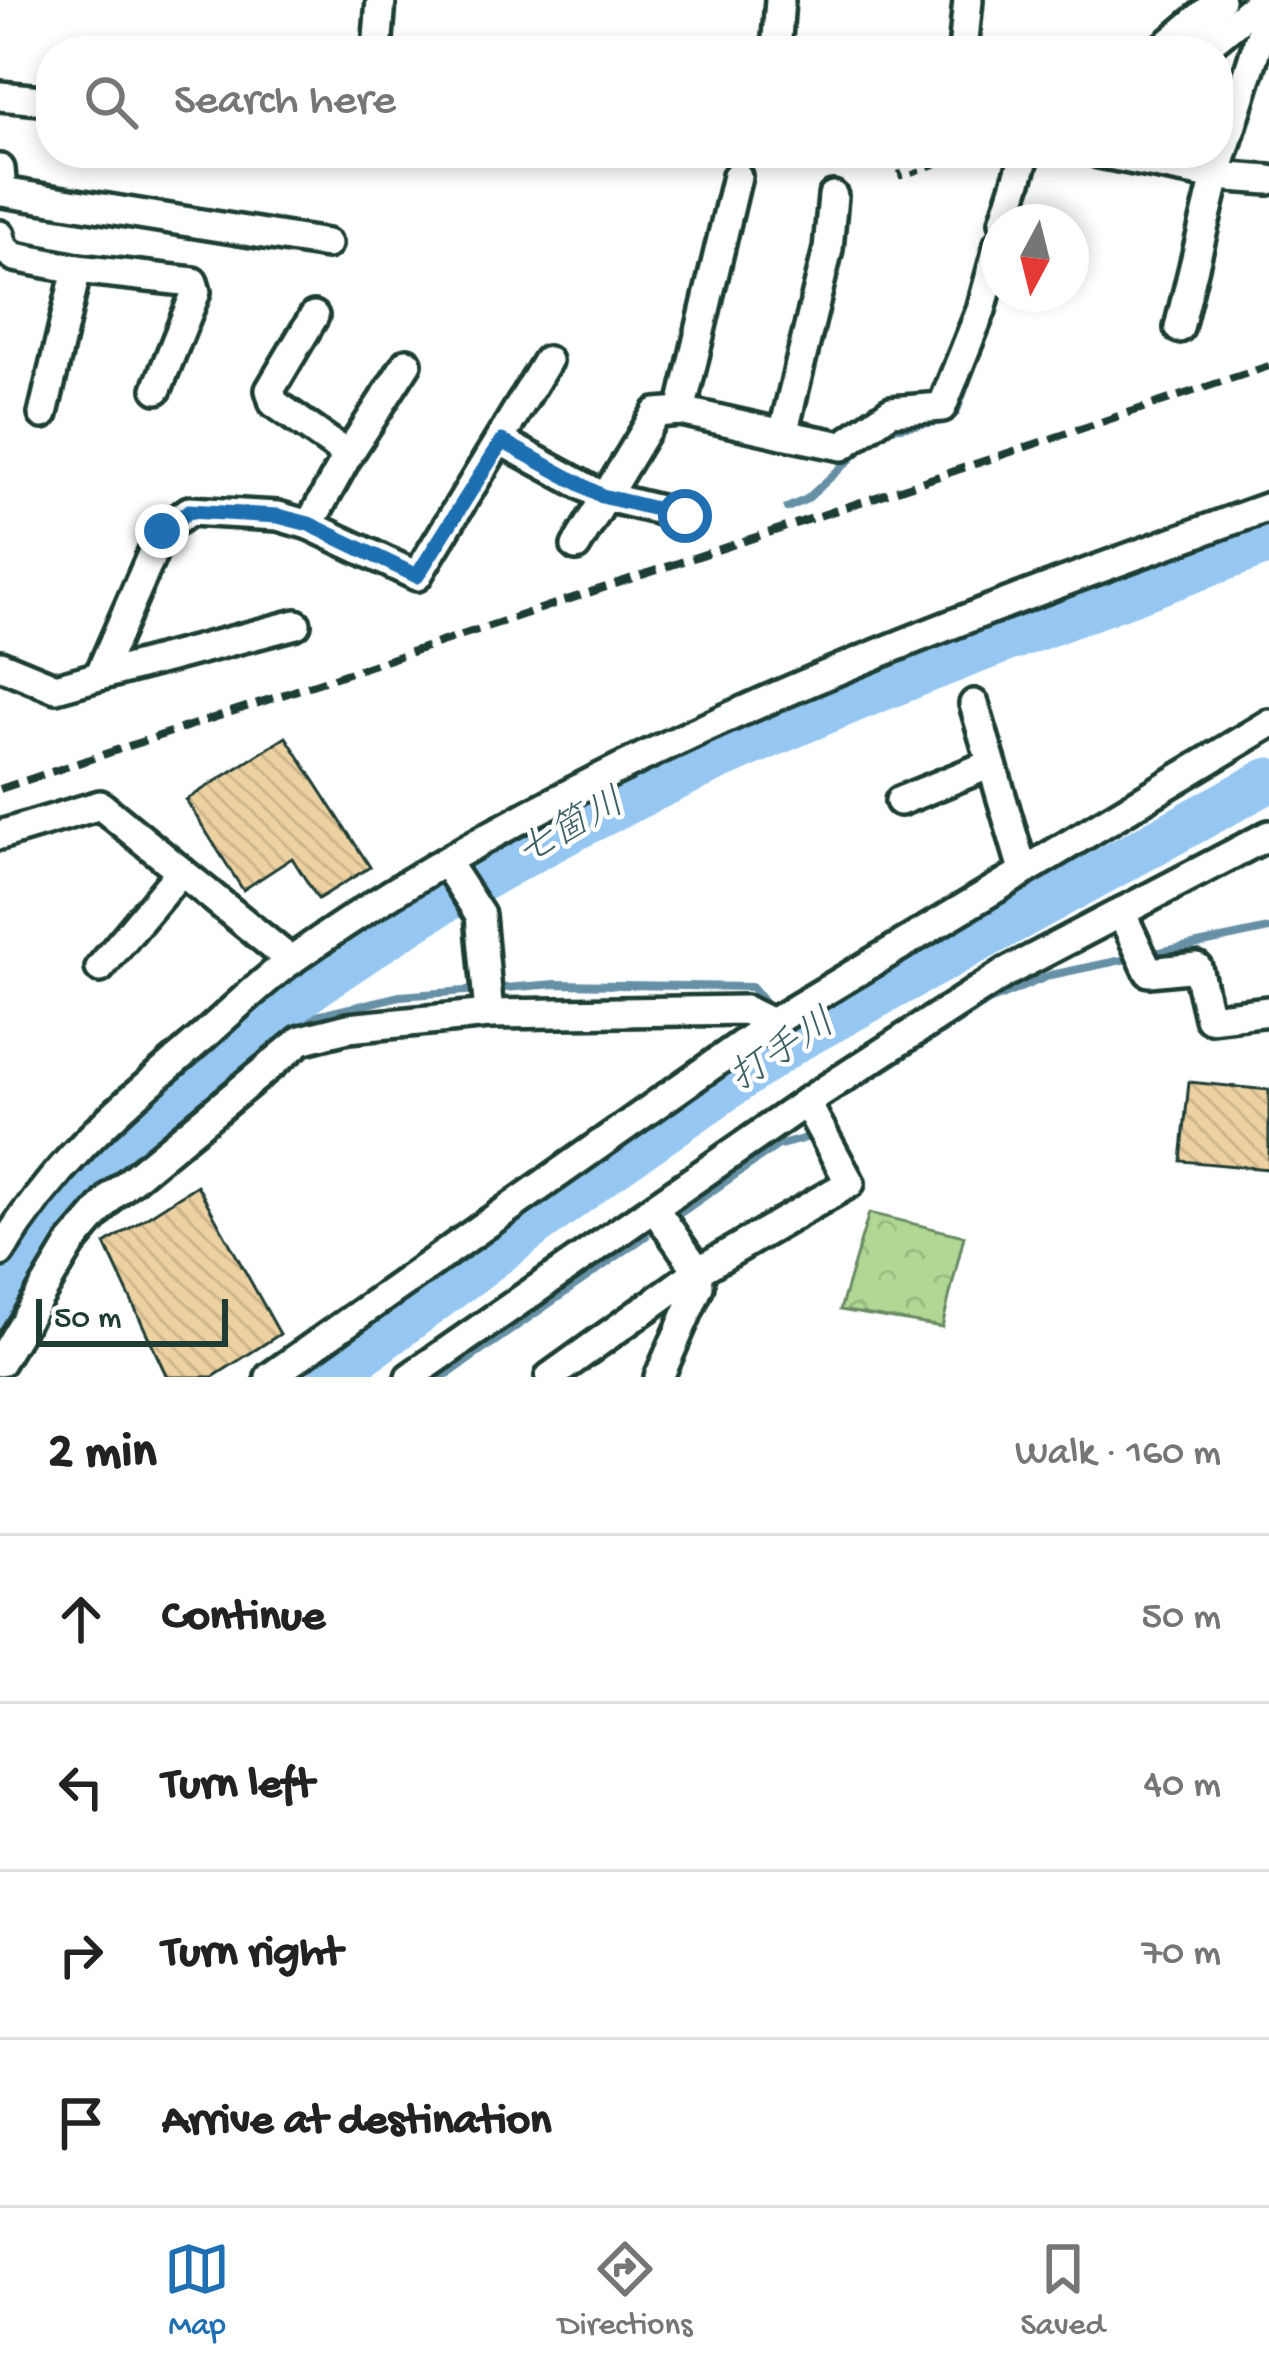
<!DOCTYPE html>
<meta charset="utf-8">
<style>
body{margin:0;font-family:"Gochi Hand","Klee One",sans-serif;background:#f2f2f2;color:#222}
.compass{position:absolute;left:981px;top:204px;width:108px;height:108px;border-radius:50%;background:#fff;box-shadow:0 6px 18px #0003;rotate:187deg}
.scale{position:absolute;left:36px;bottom:30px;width:192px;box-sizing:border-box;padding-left:12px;border:6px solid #1f3d34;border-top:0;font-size:33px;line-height:42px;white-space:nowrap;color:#1f3d34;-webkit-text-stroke:9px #fff;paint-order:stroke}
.stop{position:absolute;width:36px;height:36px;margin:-27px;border:9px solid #1f6fb2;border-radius:50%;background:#fff}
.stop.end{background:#1f6fb2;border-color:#fff;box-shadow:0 3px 12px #0008}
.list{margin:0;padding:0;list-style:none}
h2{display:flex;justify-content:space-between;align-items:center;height:156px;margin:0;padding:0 48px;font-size:51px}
h2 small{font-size:39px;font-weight:400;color:#767676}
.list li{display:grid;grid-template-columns:78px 1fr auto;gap:36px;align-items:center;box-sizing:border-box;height:168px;padding:0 48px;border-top:3px solid #e0e0e0}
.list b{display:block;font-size:45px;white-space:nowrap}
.list em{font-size:39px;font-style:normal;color:#767676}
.icon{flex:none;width:66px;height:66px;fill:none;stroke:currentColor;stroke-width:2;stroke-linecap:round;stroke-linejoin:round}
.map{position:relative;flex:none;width:1269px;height:1377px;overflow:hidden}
.search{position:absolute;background:#fff;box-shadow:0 6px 18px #0003;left:36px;right:36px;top:36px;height:132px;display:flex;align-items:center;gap:30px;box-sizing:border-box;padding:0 42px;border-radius:48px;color:#767676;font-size:45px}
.sheet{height:828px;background:#fff}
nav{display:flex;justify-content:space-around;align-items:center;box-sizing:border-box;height:168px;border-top:3px solid #e0e0e0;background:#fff;font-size:33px;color:#767676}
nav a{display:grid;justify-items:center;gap:6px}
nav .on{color:#1f6fb2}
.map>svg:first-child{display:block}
.park{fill:url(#park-crowns);stroke:#688a64;stroke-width:3}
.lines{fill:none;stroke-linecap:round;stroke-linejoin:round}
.stream{stroke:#6690a6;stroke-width:8}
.river{stroke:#95c7f2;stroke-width:45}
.building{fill:url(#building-back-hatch);stroke:#1f3d34;stroke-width:3}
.street-casing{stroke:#1f3d34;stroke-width:36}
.path{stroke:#1f3d34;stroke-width:4.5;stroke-dasharray:9 9;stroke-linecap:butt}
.street{stroke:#fff;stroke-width:27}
.rail{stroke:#1f3d34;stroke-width:8;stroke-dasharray:18 9;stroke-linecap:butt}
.route{stroke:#1f6fb2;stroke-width:15}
.labels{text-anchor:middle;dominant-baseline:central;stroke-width:9;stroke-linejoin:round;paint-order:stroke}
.water-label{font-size:39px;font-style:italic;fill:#3c6064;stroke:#fff}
</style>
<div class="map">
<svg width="1269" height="1377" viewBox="0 0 1269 1377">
<defs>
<pattern id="park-crowns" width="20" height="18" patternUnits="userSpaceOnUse" patternTransform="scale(3)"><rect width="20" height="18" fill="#b0d894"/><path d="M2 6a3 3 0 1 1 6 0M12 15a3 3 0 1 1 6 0" fill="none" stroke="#97ba80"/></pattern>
<pattern id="building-back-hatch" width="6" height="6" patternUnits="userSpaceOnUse" patternTransform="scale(3)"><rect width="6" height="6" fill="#eed1a1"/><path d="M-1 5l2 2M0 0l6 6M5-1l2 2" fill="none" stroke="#ccb48b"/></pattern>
</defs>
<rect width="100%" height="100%" fill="#fff"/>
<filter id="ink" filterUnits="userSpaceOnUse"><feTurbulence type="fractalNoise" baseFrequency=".00833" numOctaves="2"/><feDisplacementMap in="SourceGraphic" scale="24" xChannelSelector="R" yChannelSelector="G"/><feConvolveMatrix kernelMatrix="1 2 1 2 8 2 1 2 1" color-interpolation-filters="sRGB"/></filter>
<g filter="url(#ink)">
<!-- park -->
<polygon class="park" points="869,1213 964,1236 942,1327 840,1310"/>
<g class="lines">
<!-- stream -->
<g class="stream">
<polyline points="1034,169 1043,153"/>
<polyline points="885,429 944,421 956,413 1000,294"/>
<polyline points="787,508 807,499 869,442"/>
<polyline points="783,1027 794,1041"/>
<polyline points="254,1031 400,996 556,984 752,987 770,1010"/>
<polyline points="848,1092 989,1001 1051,975 1269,929"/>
<polyline points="679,1214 777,1146 806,1138"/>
<polyline points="444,1377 646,1236"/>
</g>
<!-- river -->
<g class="river">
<path d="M0,1308C28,1261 55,1213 94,1174C411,847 853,696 1269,542"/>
<polyline points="331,1377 608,1170 794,1041 1269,780"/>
</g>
</g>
<!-- building -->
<g class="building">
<polygon points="286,737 370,867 318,899 292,858 243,890 186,800"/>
<polygon points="1189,1082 1269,1090 1269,1169 1181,1161"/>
<polygon points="197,1185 280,1334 213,1377 167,1377 105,1244"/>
</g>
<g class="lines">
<defs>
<g id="street">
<polyline points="1262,0 1265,20 1216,176 1269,180"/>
<polyline points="377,51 381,0"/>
<polyline points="776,51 780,0"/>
<polyline points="963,51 968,0"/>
<polyline points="1160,51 1220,0"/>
<polyline points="1200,51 1262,0"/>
<polyline points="0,96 51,101"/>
<polyline points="1099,153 1216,176 1179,328"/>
<polyline points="0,169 2,192 327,244"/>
<polyline points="737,176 681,411 783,434 828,249 833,196"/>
<polyline points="1004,222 1026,153"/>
<polyline points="0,235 4,249 15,257 77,269 43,414"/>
<polyline points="77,269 193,282 196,292 157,389"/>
<polyline points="314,316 270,390 274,403 348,455 407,363"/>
<polyline points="783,434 842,446 891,411 942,407 981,310 999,244"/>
<polyline points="501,441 602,496 685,516"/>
<polyline points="348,455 309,525 417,576 547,361"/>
<polyline points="576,546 656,413 681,411"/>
<polyline points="0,665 56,688 99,676 162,531 189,511 278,516 309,525"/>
<polyline points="99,676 296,624"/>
<polyline points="974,704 1023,870"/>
<polyline points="900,801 991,764"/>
<polyline points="0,835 100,805 291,961"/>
<polyline points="446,863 480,915 489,1014"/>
<polyline points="1121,912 1149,972 1197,967 1209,1018 1269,1011"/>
<polyline points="100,968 181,871"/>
<polyline points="654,1208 698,1271 699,1286 659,1377"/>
<path d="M0,1252C56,1162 111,1116 190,1048C224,1019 257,985 293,959C579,756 940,625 1269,507"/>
<polyline points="0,1362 71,1244 112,1196 301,1040 348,1028 489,1014 746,1010 772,1023"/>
<polyline points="270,1377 772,1023 1269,724"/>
<polyline points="410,1377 806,1102 1005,973 1269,835"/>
<polyline points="550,1377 698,1271 850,1183 806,1102"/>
</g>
</defs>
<!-- street casing -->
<use href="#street" class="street-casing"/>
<!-- path -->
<polyline class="path" points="894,153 901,177 973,153"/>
<!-- street -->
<use href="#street" class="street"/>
<!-- rail -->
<polyline class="rail" points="0,789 1269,366"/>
</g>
</g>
<g class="lines" filter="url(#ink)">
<!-- route -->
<polyline class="route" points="162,531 189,511 278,516 309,524 417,576 502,441 602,496 685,516"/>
</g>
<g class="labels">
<!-- water labels -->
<g class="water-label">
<text transform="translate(572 830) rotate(-29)">七箇川</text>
<text transform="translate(784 1053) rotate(-33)">打手川</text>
</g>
</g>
</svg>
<svg class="compass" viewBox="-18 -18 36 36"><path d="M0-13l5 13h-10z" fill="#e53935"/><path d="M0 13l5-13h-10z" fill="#767676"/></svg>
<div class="scale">50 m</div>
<div class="stop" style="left:685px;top:516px"></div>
<div class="stop end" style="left:162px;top:531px"></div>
<div class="search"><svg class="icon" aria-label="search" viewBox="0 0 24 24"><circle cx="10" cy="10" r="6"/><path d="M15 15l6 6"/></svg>Search here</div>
</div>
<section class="sheet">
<h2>2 min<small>Walk · 160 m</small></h2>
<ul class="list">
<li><svg class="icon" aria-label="ahead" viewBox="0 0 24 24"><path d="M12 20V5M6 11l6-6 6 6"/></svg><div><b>Continue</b></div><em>50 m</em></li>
<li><svg class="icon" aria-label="left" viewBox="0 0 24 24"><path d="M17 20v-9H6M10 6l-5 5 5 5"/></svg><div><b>Turn left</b></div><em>40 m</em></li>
<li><svg class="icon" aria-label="right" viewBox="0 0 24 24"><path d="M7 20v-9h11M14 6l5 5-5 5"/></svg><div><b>Turn right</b></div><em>70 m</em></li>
<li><svg class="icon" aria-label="arrive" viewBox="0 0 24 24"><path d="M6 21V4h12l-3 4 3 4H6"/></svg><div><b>Arrive at destination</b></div></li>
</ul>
</section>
<nav>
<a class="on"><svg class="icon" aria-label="map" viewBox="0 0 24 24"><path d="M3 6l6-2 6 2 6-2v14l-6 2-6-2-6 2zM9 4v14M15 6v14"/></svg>Map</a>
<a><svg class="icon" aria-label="directions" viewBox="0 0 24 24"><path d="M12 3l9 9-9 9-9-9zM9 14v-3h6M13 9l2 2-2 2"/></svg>Directions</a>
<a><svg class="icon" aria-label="saved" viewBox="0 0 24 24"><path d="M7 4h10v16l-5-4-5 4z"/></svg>Saved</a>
</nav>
